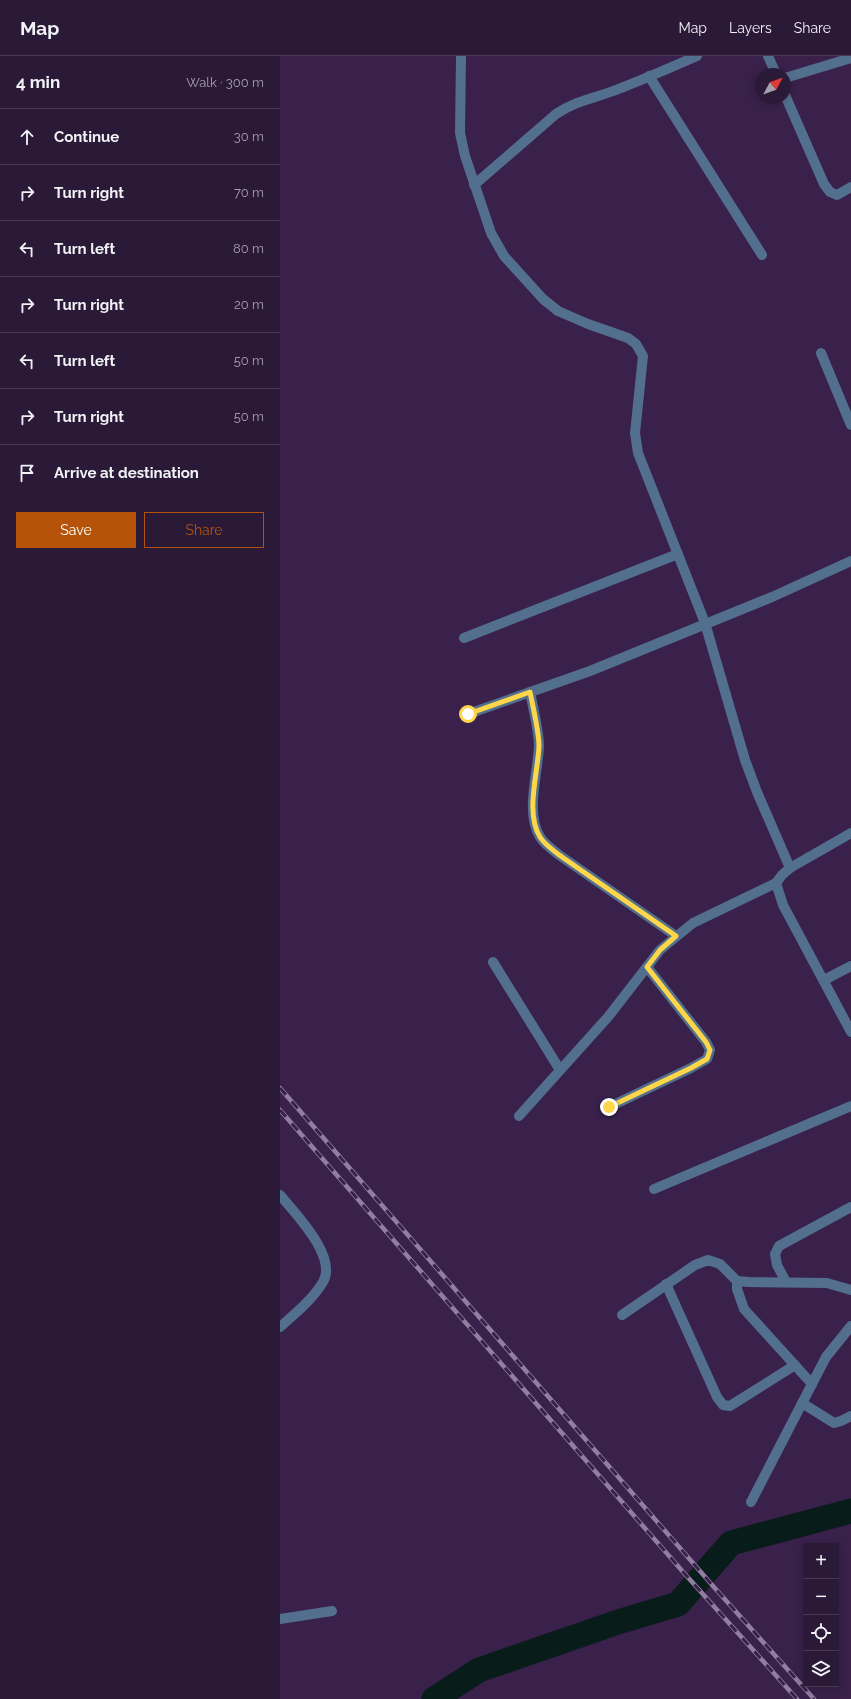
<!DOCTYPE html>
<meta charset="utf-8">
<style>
body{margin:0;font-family:Raleway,sans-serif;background:#372643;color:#f1f3f6}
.controls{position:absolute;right:12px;bottom:12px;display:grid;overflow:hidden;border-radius:0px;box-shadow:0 2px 10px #0003}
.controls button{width:36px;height:36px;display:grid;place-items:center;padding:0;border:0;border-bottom:1px solid #473853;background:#2b1938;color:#f1f3f6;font:20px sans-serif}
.compass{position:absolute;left:475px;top:12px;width:36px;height:36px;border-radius:50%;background:#2b1938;box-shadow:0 2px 10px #0003;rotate:49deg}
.stop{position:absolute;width:12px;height:12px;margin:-9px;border:3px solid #ffd54a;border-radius:50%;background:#fff}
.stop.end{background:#ffd54a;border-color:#fff;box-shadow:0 1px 4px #0008}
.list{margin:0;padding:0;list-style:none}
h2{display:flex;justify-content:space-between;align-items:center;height:52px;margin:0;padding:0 16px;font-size:17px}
h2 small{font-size:13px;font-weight:400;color:#a6a0ae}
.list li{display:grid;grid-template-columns:26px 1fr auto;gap:12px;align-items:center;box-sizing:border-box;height:56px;padding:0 16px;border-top:1px solid #473853}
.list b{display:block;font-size:15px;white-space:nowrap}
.list em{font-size:13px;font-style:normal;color:#a6a0ae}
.actions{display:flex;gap:8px;padding:12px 16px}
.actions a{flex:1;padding:9px 0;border:1px solid #b45309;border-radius:0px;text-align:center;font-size:14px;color:#b45309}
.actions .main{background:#b45309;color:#fff}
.icon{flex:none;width:22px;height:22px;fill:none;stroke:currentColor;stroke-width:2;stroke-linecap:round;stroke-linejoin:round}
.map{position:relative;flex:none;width:571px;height:1643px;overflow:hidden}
header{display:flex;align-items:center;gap:24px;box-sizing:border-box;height:56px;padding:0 20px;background:#2b1938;border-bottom:1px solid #473853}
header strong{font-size:19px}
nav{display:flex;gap:22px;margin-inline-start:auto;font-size:14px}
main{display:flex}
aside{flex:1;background:#2b1938}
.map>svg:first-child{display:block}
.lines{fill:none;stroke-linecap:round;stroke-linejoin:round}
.river{stroke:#081c1a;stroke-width:25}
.minor{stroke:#52708e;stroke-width:10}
.rail-casing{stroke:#917ea1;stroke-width:4.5}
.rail{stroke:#39214b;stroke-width:3;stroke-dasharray:9;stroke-linecap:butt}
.route{stroke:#ffd54a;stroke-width:5}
</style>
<header>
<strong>Map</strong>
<nav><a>Map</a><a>Layers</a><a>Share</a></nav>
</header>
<main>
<aside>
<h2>4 min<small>Walk · 300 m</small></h2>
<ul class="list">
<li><svg class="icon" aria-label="ahead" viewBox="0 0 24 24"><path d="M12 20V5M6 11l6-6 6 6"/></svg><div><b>Continue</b></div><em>30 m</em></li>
<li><svg class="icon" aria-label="right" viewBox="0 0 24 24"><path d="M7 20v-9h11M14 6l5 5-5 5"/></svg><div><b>Turn right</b></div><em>70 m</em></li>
<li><svg class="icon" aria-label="left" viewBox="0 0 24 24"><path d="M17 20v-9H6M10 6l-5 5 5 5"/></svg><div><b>Turn left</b></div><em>80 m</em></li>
<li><svg class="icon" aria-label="right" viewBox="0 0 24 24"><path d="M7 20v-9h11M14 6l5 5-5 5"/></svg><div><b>Turn right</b></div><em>20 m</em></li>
<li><svg class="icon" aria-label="left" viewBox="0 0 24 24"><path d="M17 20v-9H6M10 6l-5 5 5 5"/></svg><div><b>Turn left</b></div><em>50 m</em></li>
<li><svg class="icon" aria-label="right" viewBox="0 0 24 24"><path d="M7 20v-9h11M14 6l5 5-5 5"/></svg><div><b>Turn right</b></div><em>50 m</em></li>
<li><svg class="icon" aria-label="arrive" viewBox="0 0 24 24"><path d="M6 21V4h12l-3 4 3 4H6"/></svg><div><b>Arrive at destination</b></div></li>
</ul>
<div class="actions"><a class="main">Save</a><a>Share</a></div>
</aside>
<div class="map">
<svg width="571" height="1643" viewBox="0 0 571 1643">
<rect width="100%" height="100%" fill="#39214b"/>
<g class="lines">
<!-- river -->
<polyline class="river" points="154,1643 199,1614 338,1566 398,1548 451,1487 571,1455"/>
<!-- minor -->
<g class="minor">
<polyline points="181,0 180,77 185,100 211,177 224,200 263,243 278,255 308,268 348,282 356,288 363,300 355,377 358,397 425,567 465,704 477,736 510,812"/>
<polyline points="488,0 496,18"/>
<polyline points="369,20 482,199"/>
<polyline points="505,22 571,2"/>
<polyline points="505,39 544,128 550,136 557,139 571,131"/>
<path d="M194,129L276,58C299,43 317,42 341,32C367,22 392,11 417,0"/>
<polyline points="541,297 571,369"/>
<polyline points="184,582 398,498"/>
<path d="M250,636C253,651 259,676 259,690C258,717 245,757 260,781C265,789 274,795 282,801L396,880"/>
<polyline points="188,658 310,615 492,541 571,505"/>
<polyline points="571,777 510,812 502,819 496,827 503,849 571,976"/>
<polyline points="213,906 280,1014"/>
<polyline points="544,924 571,910"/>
<polyline points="329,1051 411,1012 427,1003 430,994 426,986 367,911"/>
<polyline points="239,1060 328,961 380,894 413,867 496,827"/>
<polyline points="374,1133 571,1050"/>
<path d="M0,1139C15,1157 58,1201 43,1226C33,1243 15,1258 0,1271"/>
<polyline points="457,1225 457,1233 464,1253 532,1328"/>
<polyline points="506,1226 497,1209 495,1198 499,1190 571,1151"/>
<polyline points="386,1228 437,1341 443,1349 450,1350 515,1309"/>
<polyline points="342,1259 415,1209 428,1204 440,1208 457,1225 469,1226 547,1227 571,1234"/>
<polyline points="522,1347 554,1367 561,1365 571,1360"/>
<polyline points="471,1446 546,1301 571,1270"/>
<polyline points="0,1563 52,1555"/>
</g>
<defs>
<g id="rail">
<polyline points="0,1032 433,1530 534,1643"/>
<polyline points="0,1054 404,1517 517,1643"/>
</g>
</defs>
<!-- rail casing -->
<use href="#rail" class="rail-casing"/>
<!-- rail -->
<use href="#rail" class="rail"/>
</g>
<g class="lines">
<!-- route -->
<path class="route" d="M188,658L250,636C253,651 259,676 259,690C258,717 245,757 260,781C265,789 274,795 282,801L396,880L380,894L367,911L426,986L430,994L427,1003L411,1012L329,1051"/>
</g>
</svg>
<div class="controls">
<button>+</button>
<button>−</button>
<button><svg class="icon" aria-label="locate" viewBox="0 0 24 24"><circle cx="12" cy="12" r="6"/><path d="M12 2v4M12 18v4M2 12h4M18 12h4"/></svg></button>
<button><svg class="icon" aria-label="layers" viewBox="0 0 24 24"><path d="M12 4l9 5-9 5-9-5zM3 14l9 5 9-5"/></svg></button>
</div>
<svg class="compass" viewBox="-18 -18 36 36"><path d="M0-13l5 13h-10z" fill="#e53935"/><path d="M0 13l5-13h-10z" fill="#a6a0ae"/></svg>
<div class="stop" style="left:188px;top:658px"></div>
<div class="stop end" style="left:329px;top:1051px"></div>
</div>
</main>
